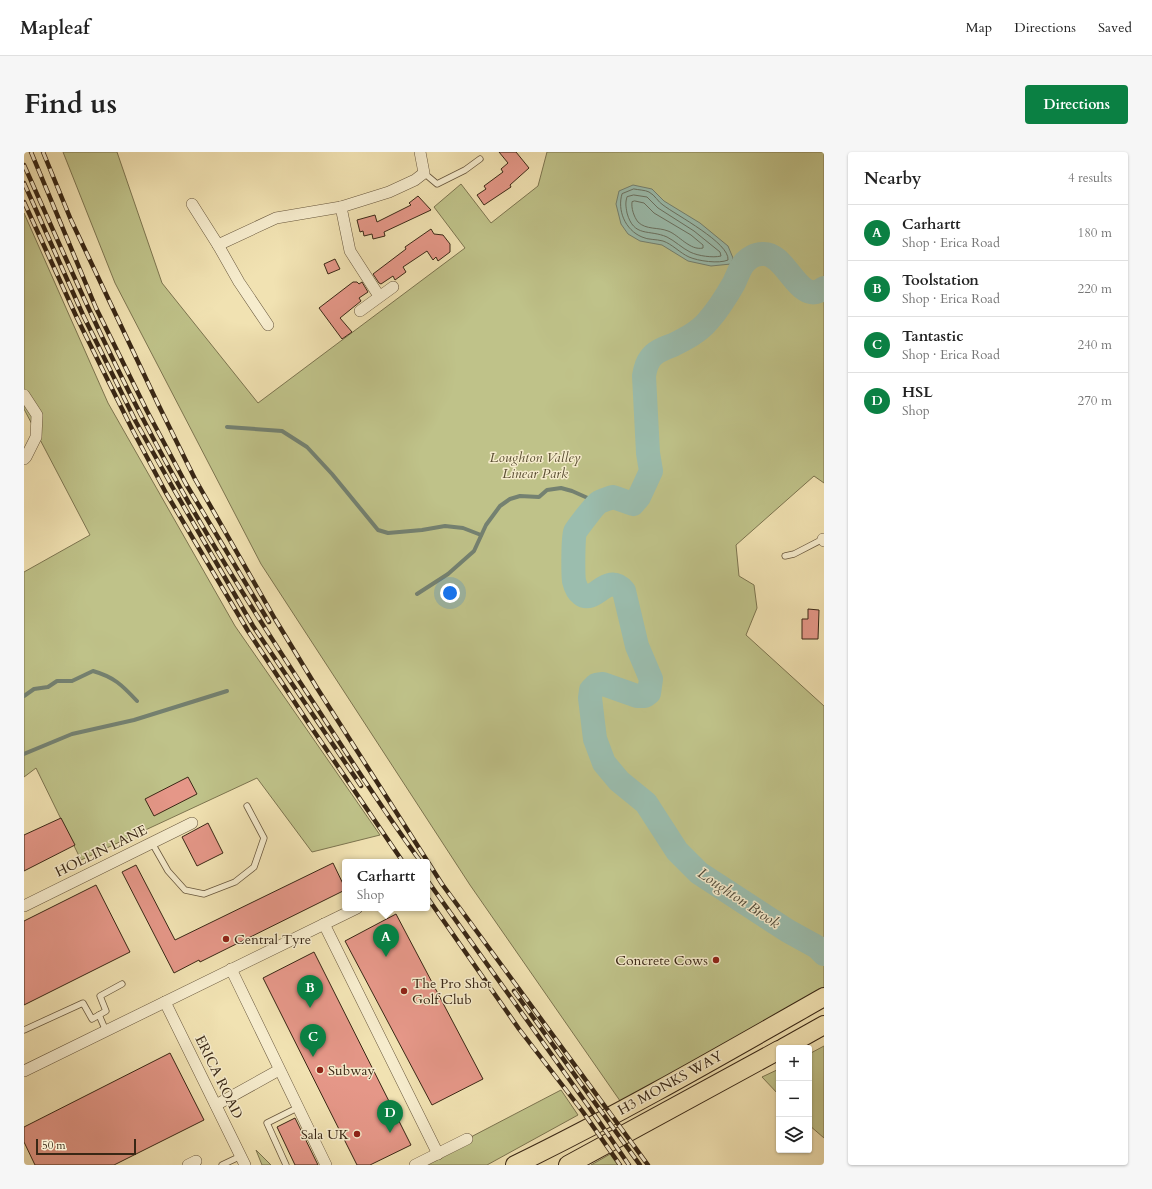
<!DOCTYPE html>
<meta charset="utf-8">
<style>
body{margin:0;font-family:Cardo,serif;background:#f6f6f6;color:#222}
.controls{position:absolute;right:12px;bottom:12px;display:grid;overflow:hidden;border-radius:4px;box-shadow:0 1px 3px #0004}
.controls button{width:36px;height:36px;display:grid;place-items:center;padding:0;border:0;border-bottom:1px solid #e0e0e0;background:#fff;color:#222;font:20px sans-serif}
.scale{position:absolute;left:12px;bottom:10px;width:100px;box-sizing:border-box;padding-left:4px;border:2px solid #392715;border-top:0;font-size:11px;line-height:14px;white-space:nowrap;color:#392715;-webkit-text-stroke:3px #f6eccd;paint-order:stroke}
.you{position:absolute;left:426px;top:441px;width:14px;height:14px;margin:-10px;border:3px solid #fff;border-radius:50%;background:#1a73e8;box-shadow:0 0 0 6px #1a73e833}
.badge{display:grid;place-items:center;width:26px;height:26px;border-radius:50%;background:#0b8043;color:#fff;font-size:13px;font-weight:700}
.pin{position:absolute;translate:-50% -33px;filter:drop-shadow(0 1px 2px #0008)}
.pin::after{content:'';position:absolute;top:21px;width:14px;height:12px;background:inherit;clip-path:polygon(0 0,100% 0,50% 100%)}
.popup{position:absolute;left:318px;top:707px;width:88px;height:52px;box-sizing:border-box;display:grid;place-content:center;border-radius:4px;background:#fff;filter:drop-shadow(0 1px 3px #0005);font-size:13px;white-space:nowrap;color:#767676}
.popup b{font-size:15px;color:#222}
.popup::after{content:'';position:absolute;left:50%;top:100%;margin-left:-8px;border:8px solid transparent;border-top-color:#fff}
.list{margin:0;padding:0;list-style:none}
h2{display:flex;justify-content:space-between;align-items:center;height:52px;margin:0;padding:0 16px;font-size:17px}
h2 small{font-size:13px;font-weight:400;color:#767676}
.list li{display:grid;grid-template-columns:26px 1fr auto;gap:12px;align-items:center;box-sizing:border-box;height:56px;padding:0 16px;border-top:1px solid #e0e0e0}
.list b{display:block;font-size:15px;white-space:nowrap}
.list p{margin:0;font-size:13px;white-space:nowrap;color:#767676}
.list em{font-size:13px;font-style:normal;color:#767676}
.icon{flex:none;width:22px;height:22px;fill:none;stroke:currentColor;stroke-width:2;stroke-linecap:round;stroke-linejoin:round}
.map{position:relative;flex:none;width:800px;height:1013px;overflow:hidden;border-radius:4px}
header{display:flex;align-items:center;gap:24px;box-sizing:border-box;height:56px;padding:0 20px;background:#fff;border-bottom:1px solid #e0e0e0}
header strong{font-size:19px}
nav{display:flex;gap:22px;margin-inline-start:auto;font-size:14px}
.intro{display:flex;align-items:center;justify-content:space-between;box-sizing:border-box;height:96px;padding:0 24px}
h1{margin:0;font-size:28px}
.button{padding:10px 18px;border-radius:4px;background:#0b8043;color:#fff;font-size:14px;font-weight:700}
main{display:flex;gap:24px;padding:0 24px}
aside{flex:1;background:#fff;border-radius:4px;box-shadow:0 1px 3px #0004}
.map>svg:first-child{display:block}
.green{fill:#bfc289;stroke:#7c744f}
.water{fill:#9bbdae;stroke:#748171}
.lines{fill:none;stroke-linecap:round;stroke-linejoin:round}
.shore{stroke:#6a7262;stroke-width:1}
.stream{stroke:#748171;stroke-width:4}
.river{stroke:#9bbdae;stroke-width:24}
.building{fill:#e59788;stroke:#392715}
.service-casing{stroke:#67563c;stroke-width:7}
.minor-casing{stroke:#67563c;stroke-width:12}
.primary-casing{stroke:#392715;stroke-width:20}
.service{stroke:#f6eccd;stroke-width:5.5}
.minor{stroke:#f6eccd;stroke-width:11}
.primary{stroke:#f1e2b2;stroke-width:18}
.rail-casing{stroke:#392715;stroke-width:4.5}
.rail{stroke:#f6eccd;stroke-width:3;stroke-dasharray:9;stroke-linecap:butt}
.poi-dot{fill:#8f2418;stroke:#f6eccd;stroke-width:1.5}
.labels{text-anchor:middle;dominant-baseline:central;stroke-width:3;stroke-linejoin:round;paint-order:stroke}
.park-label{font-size:14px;font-style:italic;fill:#5a4e32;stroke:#f6eccd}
.street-label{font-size:14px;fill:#392715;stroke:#f6eccd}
.poi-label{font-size:14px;fill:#392715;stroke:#f6eccd;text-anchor:start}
.water-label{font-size:15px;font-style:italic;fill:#524c3b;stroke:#f6eccd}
</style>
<header>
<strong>Mapleaf</strong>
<nav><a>Map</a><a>Directions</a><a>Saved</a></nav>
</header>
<div class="intro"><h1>Find us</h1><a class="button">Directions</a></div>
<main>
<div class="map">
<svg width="800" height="1013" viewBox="0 0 800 1013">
<rect width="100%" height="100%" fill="#f1e2b2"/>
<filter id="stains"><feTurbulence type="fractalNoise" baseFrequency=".005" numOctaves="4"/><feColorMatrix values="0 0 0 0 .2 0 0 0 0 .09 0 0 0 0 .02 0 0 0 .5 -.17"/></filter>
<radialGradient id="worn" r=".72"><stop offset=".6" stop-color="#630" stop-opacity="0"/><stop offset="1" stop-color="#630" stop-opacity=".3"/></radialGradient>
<!-- green -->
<g class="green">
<polygon points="39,0 93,0 138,131 234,251 441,96 410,55 437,32 467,71 514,34 523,0 800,0 800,331 790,324 712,393 715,424 730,433 733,456 722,483 800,554 800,845 601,956 446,733 237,412 91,131"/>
<polygon points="0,61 84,251 211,474 356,683 288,700 233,626 57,708 12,616 0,625 0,420 66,383 0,257"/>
<polygon points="800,894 800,986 785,973 785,902"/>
<polygon points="755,917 755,943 738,925"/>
<polygon points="537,938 554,963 463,1013 391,1013 443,987"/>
<polygon points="232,998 247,1013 238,1013"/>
<polygon points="588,1001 596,1013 567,1013"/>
</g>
<!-- water -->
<polygon class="water" points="609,33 628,37 640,49 676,71 704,94 709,106 707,112 687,114 664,109 638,93 616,89 604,82 597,72 592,52 595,39"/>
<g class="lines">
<!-- shore -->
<g class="shore">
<path d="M610,37C615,38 621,38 625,40C631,43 634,50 639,53C652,63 706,91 704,108C695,112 674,109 665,105C656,101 648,92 639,89C632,87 624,88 618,85C601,78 593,58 598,42Z"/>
<path d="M610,43L623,45L634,56L670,79L696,100L697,104C689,106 674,104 666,100C658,96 651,89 643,85C625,77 610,86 603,61C602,55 601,51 603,45Z"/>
<path d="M611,49L620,51L630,61L667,83L679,93V96C666,99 655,83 644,79C634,75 622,78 614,70C610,65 607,56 608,50Z"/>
</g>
<!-- stream -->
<g class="stream">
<polyline points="203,275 258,279 283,295 308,322 354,378 364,381 398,378 421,374 439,376 457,383"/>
<polyline points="393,442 424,422 450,399 462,373 476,354 486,347 496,344 515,345 523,338 537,336 548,339 575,351"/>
<path d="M0,544L10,537L24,535L33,529H48L69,519C90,525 98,533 113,549"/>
<polyline points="0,602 48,582 110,568 203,539"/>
</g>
<!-- river -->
<path class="river" d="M800,136C774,156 763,99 738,102C732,102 725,106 721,110C716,115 713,125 710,131C702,145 694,158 684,169C675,180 661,187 649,193C641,196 631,199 626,207C622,212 621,218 620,224L624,301L627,319L615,345L609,352L589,345C584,347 578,348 574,351C570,354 554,375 551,380C549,384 549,422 550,429C551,433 553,439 557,442C571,453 583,419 600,439L613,494L627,527L625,541L621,544H613L579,532L572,533L567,538L566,546L571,587L580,611L595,629L622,651L653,699L675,721L764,779L793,795L800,802"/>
</g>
<!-- building -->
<g class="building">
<polygon points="475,0 492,0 505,16 486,33 487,35 460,53 453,43 462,37 460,34 479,20 477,17 484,11"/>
<polygon points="394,44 407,58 360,80 361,84 349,87 348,82 340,84 339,79 336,80 333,68 351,63 353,70 387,53 385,51"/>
<polygon points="407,77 410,82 419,83 426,92 426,100 414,109 412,105 409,108 403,99 379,115 382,120 371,128 369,124 357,132 355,131 349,122 382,97 381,95"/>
<polygon points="311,107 316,117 304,122 300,112"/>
<polygon points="329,130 333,130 335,132 338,130 344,140 335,146 337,149 316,166 328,180 318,187 295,156"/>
<polygon points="784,457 795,458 794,487 778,487 778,467 784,467"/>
<polygon points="164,625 173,642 130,664 121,647"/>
<polygon points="37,666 51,693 0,719 0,683"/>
<polygon points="184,671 199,701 173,714 158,685"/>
<polygon points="309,711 321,736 321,738 176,810 175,808 150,821 98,720 112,713 151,788"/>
<polygon points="72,733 106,800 0,853 0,769"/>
<polygon points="372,762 459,927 408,953 321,789"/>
<polygon points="290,800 387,993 346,1013 333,1013 239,826"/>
<polygon points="146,901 180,968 90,1013 11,1013 0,990 0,975"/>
<polygon points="271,966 294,1013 271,1013 253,975"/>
</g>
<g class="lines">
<defs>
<g id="service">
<polyline points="400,21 413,32 441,18 456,7"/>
<polyline points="761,404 770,402 799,387"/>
<polyline points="128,691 144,719 161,738 180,742 211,730 230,715 240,686 223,654"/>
<polyline points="75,863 82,859 76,844 98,832"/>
<polyline points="0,878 59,851 68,867 75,863 82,879"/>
<polyline points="198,1013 217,1004"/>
<polyline points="262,1013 243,971 275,955"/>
</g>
<g id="minor">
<polyline points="168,52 194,93"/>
<polyline points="317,55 326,99 355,144"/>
<polyline points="336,159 369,135"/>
<polyline points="244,173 215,130 194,93 252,66 317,55 365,40 391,28 400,21 396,0"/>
<polyline points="0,243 13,263 12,285 2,305 0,307"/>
<polyline points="799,387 800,389"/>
<polyline points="0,754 168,671"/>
<polyline points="300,772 414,1002"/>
<polyline points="207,817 302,1013"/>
<polyline points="141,850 221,1013"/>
<polyline points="0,919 333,756"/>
<polyline points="192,953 255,918"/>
<polyline points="164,1013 172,1009"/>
<polyline points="391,1013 443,987"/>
</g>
<g id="primary">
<polyline points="759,896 800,873"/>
<path d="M491,1013C596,962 698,903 800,845"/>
<polyline points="544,1013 755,898"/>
</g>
</defs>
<!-- service casing -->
<use href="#service" class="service-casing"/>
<!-- minor casing -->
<use href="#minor" class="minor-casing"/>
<!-- primary casing -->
<use href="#primary" class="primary-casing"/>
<!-- service -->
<use href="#service" class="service"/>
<!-- minor -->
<use href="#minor" class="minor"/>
<!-- primary -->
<use href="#primary" class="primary"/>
<defs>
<g id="rail">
<polyline points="7,0 72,156 123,259 162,332 245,470"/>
<polyline points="19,0 47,68 134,252 171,327 251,467 293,536 418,732 624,1013"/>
<path d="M0,13C38,98 75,183 118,265C170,366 231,462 293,556C327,608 360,660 397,710"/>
<polyline points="0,31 59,163 112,270 149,336 229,474 337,634"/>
<polyline points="0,50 53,166 108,277 142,341 224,479 285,572 379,710"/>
<polyline points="403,728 565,955 605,1013"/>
<polyline points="403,745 495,877 559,960 596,1013"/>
<polyline points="490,839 616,1013"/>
</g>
</defs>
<!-- rail casing -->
<use href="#rail" class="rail-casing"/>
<!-- rail -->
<use href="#rail" class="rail"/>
</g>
<!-- markers -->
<g class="poi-dot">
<circle cx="202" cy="787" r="4"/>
<circle cx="692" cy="808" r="4"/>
<circle cx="380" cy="839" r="4"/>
<circle cx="296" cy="918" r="4"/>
<circle cx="333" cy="982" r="4"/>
</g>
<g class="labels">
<!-- park labels -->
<g class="park-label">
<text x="511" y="305">Loughton Valley<tspan x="511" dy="16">Linear Park</tspan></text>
</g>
<!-- street labels -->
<g class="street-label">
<text transform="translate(77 699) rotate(-26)">HOLLIN LANE</text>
<text transform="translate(195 925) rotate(64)">ERICA ROAD</text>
<text transform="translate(646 931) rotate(-29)">H3 MONKS WAY</text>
</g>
<!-- poi labels -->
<g class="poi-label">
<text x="210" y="787">Central Tyre</text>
<text x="684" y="808" text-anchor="end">Concrete Cows</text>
<text x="388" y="831">The Pro Shot<tspan x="388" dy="16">Golf Club</tspan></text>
<text x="304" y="918">Subway</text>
<text x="325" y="982" text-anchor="end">Sala UK</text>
</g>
<!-- water labels -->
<g class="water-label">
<text transform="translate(715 746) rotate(34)">Loughton Brook</text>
</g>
</g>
<rect width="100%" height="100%" filter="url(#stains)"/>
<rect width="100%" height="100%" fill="url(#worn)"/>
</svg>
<div class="controls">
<button>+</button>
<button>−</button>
<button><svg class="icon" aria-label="layers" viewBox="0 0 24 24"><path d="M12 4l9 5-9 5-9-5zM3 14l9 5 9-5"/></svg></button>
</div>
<div class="scale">50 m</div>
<div class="you"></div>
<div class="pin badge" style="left:362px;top:805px">A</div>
<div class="popup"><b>Carhartt</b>Shop</div>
<div class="pin badge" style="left:286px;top:856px">B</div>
<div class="pin badge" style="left:289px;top:905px">C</div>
<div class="pin badge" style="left:366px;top:981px">D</div>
</div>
<aside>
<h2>Nearby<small>4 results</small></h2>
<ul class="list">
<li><span class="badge">A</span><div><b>Carhartt</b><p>Shop · Erica Road</p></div><em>180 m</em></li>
<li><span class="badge">B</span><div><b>Toolstation</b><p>Shop · Erica Road</p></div><em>220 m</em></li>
<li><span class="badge">C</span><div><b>Tantastic</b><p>Shop · Erica Road</p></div><em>240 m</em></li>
<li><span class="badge">D</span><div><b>HSL</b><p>Shop</p></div><em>270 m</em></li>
</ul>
</aside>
</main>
